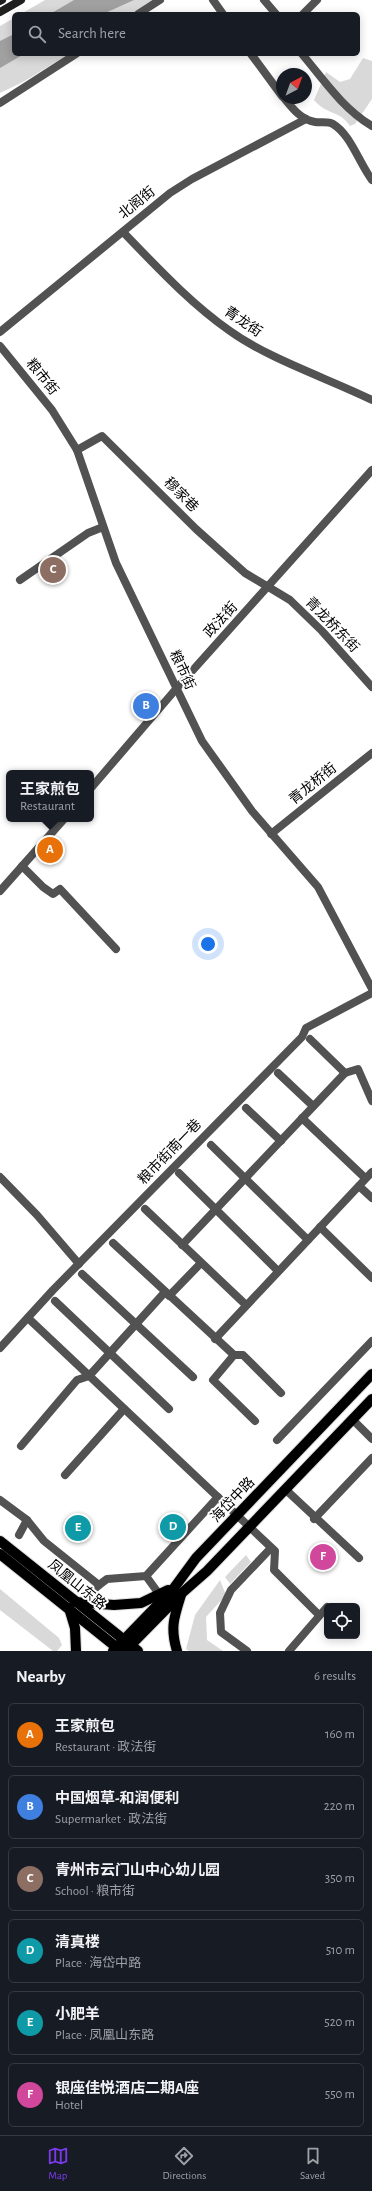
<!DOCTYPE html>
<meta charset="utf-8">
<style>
body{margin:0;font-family:"Alegreya Sans","Noto Sans SC",sans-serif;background:#242831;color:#f1f3f6}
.controls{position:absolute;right:12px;bottom:12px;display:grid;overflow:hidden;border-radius:6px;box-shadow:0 2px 10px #0003}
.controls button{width:36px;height:36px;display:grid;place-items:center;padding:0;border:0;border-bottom:1px solid #363941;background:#171b24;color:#f1f3f6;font:20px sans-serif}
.compass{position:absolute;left:276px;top:68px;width:36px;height:36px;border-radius:50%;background:#171b24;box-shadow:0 2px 10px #0003;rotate:41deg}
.you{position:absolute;left:208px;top:944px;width:14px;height:14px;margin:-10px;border:3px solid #fff;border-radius:50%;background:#1a73e8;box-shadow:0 0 0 6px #1a73e833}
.badge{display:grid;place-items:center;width:26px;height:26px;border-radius:50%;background:#7c3aed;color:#fff;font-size:13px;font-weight:700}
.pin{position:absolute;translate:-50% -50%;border:2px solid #fff;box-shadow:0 1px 4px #0006}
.popup{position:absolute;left:6px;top:770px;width:88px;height:52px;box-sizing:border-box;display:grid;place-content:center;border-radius:6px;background:#171b24;filter:drop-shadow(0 1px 3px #0005);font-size:13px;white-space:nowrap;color:#9ea1a6}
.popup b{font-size:15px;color:#f1f3f6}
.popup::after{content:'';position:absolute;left:50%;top:100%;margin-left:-8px;border:8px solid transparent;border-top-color:#171b24}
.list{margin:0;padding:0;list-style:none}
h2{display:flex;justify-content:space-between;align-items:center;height:52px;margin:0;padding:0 16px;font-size:17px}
h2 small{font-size:13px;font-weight:400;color:#9ea1a6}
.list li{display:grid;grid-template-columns:26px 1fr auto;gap:12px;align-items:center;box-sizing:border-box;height:64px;margin:0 8px 8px;padding:0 8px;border:1px solid #363941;border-radius:6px}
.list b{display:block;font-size:15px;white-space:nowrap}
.list p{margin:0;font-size:13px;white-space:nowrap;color:#9ea1a6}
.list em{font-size:13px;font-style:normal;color:#9ea1a6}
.icon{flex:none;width:22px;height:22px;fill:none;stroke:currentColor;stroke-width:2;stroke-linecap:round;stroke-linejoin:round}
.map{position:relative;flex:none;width:372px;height:1651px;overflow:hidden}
.search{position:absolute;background:#171b24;box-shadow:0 2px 10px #0003;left:12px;right:12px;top:12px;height:44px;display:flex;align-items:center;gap:10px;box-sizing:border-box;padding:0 14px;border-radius:6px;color:#9ea1a6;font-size:15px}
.sheet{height:484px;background:#171b24}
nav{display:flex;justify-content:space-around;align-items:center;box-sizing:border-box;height:56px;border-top:1px solid #363941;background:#171b24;font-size:11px;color:#9ea1a6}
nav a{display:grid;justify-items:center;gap:2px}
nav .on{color:#7c3aed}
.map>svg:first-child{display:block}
.green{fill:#d9d9d9}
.water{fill:#a0a0a0}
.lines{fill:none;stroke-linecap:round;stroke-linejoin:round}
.primary-casing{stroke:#dbdbdb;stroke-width:12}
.minor{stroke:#525252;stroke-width:8}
.tertiary{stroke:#525252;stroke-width:8}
.secondary{stroke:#1f1f1f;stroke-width:8}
.primary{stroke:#000;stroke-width:10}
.labels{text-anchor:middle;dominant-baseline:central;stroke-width:4;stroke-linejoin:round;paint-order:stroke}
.street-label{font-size:14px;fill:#000;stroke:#fff}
</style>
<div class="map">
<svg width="372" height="1651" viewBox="0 0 372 1651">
<rect width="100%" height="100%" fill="#fff"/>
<!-- green -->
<g class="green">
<polygon points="45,0 155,0 133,14 21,14"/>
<polygon points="14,18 14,54 69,54 23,82 0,93 0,26"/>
<path d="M363,58L372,61V99L355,124L350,126C340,110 326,115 314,100L326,72L340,82L350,79Z"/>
<polygon points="246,1555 251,1562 230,1584 225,1577"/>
<polygon points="220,1580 226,1595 206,1617 207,1640 223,1651 189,1651 186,1649 195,1615"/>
<polygon points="0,1589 59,1638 62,1645 57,1651 53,1651 0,1610"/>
</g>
<!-- water -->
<g class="water">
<polygon points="74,0 134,0 103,14 50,14"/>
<polygon points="14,34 14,54 24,54 0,68 0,41"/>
</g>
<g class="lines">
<defs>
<g id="primary">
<polyline points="0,1541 138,1651"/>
<polyline points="0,1554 121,1651"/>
<polyline points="75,1602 114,1605 141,1603 168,1590"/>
<polyline points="69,1608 75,1628 76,1651"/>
<polyline points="113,1651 174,1588 196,1558 372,1374"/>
<polyline points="125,1651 182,1593 207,1571 372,1399"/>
<path d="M177,1651C170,1628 174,1617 181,1595"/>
</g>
</defs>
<!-- primary casing -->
<use href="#primary" class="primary-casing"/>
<!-- minor -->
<g class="minor">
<polyline points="213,0 223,14"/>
<polyline points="264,0 276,14"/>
<polyline points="138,14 160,0"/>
<polyline points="303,14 317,0"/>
<polyline points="251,54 282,96"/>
<path d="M302,54C323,79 343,109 372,126"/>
<path d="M284,98C292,108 301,120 315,122C321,123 328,121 333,124C351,135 359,163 372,180"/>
<polyline points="0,103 76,54"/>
<path d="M123,232C156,266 190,303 230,331C269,359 327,378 372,400"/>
<polyline points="0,332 170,193 192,179 306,119"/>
<polyline points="0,346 52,410 77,450 116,563 202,741 252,811 318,887 372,989"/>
<polyline points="77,450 102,436 196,529 245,573 290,600 322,631 372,687"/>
<polyline points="20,580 88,533 103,527"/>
<polyline points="271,834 372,753"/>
<polyline points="22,866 43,887 53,894 60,889 116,949"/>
<polyline points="310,1039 345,1073 358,1069 372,1101"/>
<polyline points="278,1073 313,1106"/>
<polyline points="246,1108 281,1141"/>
<polyline points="302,1118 363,1176"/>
<polyline points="211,1145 308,1240"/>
<polyline points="179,1173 278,1271"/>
<polyline points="0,1177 37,1215 79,1264"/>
<polyline points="359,1186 372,1198"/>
<polyline points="145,1209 246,1305"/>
<polyline points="320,1227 372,1278"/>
<polyline points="113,1243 234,1355 243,1355 281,1393"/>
<polyline points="182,1245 345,1073"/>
<polyline points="82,1274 193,1377"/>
<polyline points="169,1296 201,1263"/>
<polyline points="55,1301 169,1409"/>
<polyline points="28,1318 275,1551 274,1570 319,1615"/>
<polyline points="215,1339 372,1172"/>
<polyline points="0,1348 53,1290 302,1037 306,1028 372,993"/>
<polyline points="234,1355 213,1380 255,1421"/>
<polyline points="352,1419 372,1439"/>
<polyline points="277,1440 372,1341"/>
<polyline points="21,1446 77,1380 89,1376 165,1292"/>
<polyline points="65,1475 124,1409"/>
<polyline points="285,1489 359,1558"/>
<polyline points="0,1500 27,1520 44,1541 99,1585 107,1579 146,1576 218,1497"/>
<polyline points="314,1519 372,1458"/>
<polyline points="19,1535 27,1520"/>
<polyline points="146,1576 159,1594"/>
<polyline points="90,1593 99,1585"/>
<polyline points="247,1651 221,1632 220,1613 231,1590 271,1548"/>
<polyline points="289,1651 327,1607"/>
</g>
<!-- tertiary -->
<g class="tertiary">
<polyline points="91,788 176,689 372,470"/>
<polyline points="0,891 64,819"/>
</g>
<!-- secondary -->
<g class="secondary">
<polyline points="0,1 2,0"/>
<polyline points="0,12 21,0"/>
</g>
<!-- primary -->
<use href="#primary" class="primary"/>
</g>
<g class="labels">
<!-- street labels -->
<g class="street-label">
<text transform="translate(137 203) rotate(-39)">北阁街</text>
<text transform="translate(243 322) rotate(34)">青龙街</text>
<text transform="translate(42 377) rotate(51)">粮市街</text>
<text transform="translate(181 495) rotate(45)">穆家巷</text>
<text transform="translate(221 620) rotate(-48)">政法街</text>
<text transform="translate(332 625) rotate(46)">青龙桥东街</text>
<text transform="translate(182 670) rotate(65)">粮市街</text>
<text transform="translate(313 784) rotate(-39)">青龙桥街</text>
<text transform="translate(170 1152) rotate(-46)">粮市街南一巷</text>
<text transform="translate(233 1500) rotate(-46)">海岱中路</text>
<text transform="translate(77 1585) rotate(39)">凤凰山东路</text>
</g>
</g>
</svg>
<div class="controls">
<button><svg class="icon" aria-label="locate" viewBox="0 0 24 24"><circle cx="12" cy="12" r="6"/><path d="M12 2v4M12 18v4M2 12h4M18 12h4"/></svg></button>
</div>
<svg class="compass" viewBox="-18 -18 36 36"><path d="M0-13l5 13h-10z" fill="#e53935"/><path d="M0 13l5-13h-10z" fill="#9ea1a6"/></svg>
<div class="you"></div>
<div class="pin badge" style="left:50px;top:850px;background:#e8710a">A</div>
<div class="popup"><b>王家煎包</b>Restaurant</div>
<div class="pin badge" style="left:146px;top:706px;background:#3f7fe0">B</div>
<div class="pin badge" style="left:53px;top:570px;background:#8d6e63">C</div>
<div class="pin badge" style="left:173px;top:1527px;background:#0f9aa8">D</div>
<div class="pin badge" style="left:78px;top:1528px;background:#0f9aa8">E</div>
<div class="pin badge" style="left:323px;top:1557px;background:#d1479c">F</div>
<div class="search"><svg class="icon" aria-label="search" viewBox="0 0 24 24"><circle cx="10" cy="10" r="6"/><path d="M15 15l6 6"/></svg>Search here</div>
</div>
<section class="sheet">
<h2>Nearby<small>6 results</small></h2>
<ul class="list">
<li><span class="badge" style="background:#e8710a">A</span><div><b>王家煎包</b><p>Restaurant · 政法街</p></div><em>160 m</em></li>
<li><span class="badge" style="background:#3f7fe0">B</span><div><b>中国烟草-和润便利</b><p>Supermarket · 政法街</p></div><em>220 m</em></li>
<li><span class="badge" style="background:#8d6e63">C</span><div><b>青州市云门山中心幼儿园</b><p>School · 粮市街</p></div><em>350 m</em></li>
<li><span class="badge" style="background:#0f9aa8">D</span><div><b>清真楼</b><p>Place · 海岱中路</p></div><em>510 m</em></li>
<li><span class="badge" style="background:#0f9aa8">E</span><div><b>小肥羊</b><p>Place · 凤凰山东路</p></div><em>520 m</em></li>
<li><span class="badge" style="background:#d1479c">F</span><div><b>银座佳悦酒店二期A座</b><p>Hotel</p></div><em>550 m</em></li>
</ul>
</section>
<nav>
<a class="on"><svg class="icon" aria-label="map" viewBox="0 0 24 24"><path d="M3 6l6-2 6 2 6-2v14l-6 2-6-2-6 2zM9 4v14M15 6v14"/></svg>Map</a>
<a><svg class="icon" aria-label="directions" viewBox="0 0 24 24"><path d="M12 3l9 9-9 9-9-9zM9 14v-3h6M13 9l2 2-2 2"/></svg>Directions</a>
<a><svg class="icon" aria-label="saved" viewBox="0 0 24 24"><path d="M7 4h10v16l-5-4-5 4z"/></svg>Saved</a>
</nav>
